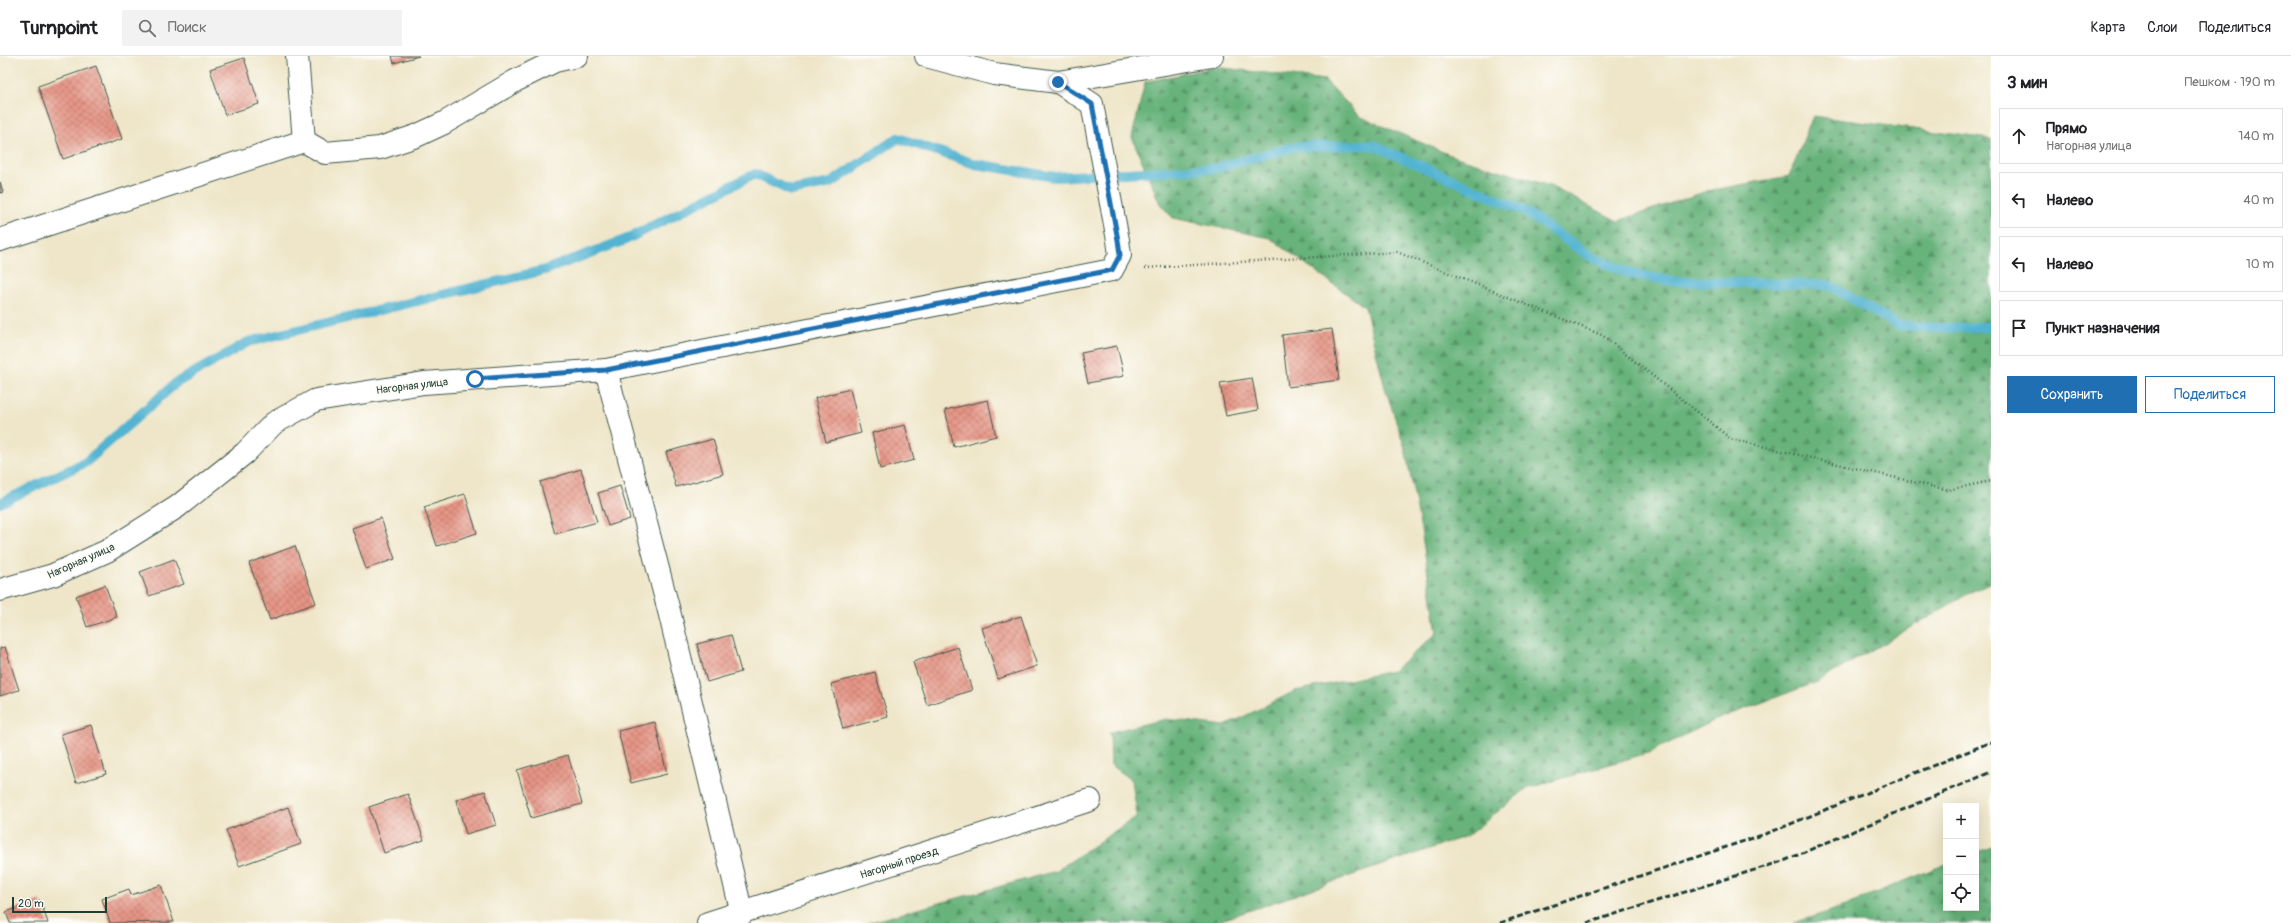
<!DOCTYPE html>
<html lang="ru">
<meta charset="utf-8">
<style>
body{margin:0;font-family:Pangolin,sans-serif;background:#f2f2f2;color:#202124}
.controls{position:absolute;right:12px;bottom:12px;display:grid;overflow:hidden;border-radius:0px;box-shadow:0 4px 16px #0002}
.controls button{width:36px;height:36px;display:grid;place-items:center;padding:0;border:0;border-bottom:1px solid #e0e0e0;background:#fff;color:#202124;font:20px sans-serif}
.scale{position:absolute;left:12px;bottom:10px;width:95px;box-sizing:border-box;padding-left:4px;border:2px solid #1f3d34;border-top:0;font-size:11px;line-height:14px;white-space:nowrap;color:#1f3d34;-webkit-text-stroke:3px #fdfcf7;paint-order:stroke}
.stop{position:absolute;width:12px;height:12px;margin:-9px;border:3px solid #1f6fb2;border-radius:50%;background:#fff}
.stop.end{background:#1f6fb2;border-color:#fff;box-shadow:0 1px 4px #0008}
.list{margin:0;padding:0;list-style:none}
h2{display:flex;justify-content:space-between;align-items:center;height:52px;margin:0;padding:0 16px;font-size:17px}
h2 small{font-size:13px;font-weight:400;color:#757577}
.list li{display:grid;grid-template-columns:26px 1fr auto;gap:12px;align-items:center;box-sizing:border-box;height:56px;margin:0 8px 8px;padding:0 8px;border:1px solid #e0e0e0;border-radius:0px}
.list b{display:block;font-size:15px;white-space:nowrap}
.list p{margin:0;font-size:13px;white-space:nowrap;color:#757577}
.list em{font-size:13px;font-style:normal;color:#757577}
.actions{display:flex;gap:8px;padding:12px 16px}
.actions a{flex:1;padding:9px 0;border:1px solid #1f6fb2;border-radius:0px;text-align:center;font-size:14px;color:#1f6fb2}
.actions .main{background:#1f6fb2;color:#fff}
.icon{flex:none;width:22px;height:22px;fill:none;stroke:currentColor;stroke-width:2;stroke-linecap:round;stroke-linejoin:round}
.map{position:relative;flex:none;width:1991px;height:867px;overflow:hidden}
header{display:flex;align-items:center;gap:24px;box-sizing:border-box;height:56px;padding:0 20px;background:#fff;border-bottom:1px solid #e0e0e0}
header strong{font-size:19px}
nav{display:flex;gap:22px;margin-inline-start:auto;font-size:14px}
.search{width:280px;height:36px;background:#f2f2f2;display:flex;align-items:center;gap:10px;box-sizing:border-box;padding:0 14px;border-radius:0px;color:#757577;font-size:15px}
main{display:flex}
aside{flex:1;background:#fff}
.map>svg:first-child{display:block}
.forest{fill:url(#forest-firs);stroke:#447858}
.lines{fill:none;stroke-linecap:round;stroke-linejoin:round}
.stream{stroke:#52b4d1;stroke-width:10}
.building{fill:url(#building-cross-hatch)}
.street-casing{stroke:#3e564a;stroke-width:24}
.path{stroke:#3e564a;stroke-width:2.5;stroke-dasharray:1 3;stroke-linecap:butt}
.street{stroke:#fff;stroke-width:22}
.rail{stroke:#1f3d34;stroke-width:3;stroke-dasharray:6 3;stroke-linecap:butt}
.route{stroke:#1f6fb2;stroke-width:5}
.labels{text-anchor:middle;dominant-baseline:central;stroke-width:4;stroke-linejoin:round;paint-order:stroke}
.street-label{font-size:11px;fill:#1f3d34;stroke:#fdfcf7}
</style>
<header>
<strong>Turnpoint</strong>
<div class="search"><svg class="icon" aria-label="search" viewBox="0 0 24 24"><circle cx="10" cy="10" r="6"/><path d="M15 15l6 6"/></svg>Поиск</div>
<nav><a>Карта</a><a>Слои</a><a>Поделиться</a></nav>
</header>
<main>
<div class="map">
<svg width="1991" height="867" viewBox="0 0 1991 867">
<defs>
<pattern id="forest-firs" width="22" height="20" patternUnits="userSpaceOnUse"><rect width="22" height="20" fill="#68b37b"/><path d="M5 1l3.5 6h-7zM16 11l3.5 6h-7z" fill="#559366"/></pattern>
<pattern id="building-cross-hatch" width="8" height="8" patternUnits="userSpaceOnUse"><rect width="8" height="8" fill="#e69485"/><path d="M0 0l8 8M0 8l8-8" fill="none" stroke="#ba7a6e"/></pattern>
</defs>
<rect width="100%" height="100%" fill="#fdfcf7"/>
<filter id="ink" filterUnits="userSpaceOnUse"><feTurbulence type="fractalNoise" baseFrequency=".025" numOctaves="2"/><feDisplacementMap in="SourceGraphic" scale="8" xChannelSelector="R" yChannelSelector="G"/><feConvolveMatrix kernelMatrix="1 2 1 2 8 2 1 2 1" color-interpolation-filters="sRGB"/></filter>
<filter id="wash" filterUnits="userSpaceOnUse"><feTurbulence type="fractalNoise" baseFrequency=".012" numOctaves="4" result="noise"/><feDisplacementMap in="SourceGraphic" scale="16" xChannelSelector="R" yChannelSelector="G"/><feGaussianBlur stdDeviation="0.9" result="paint"/><feColorMatrix in="noise" values="0 0 0 0 0 0 0 0 0 0 0 0 0 0 0 0 0 1.4 0 .05"/><feComposite in="paint" operator="in"/></filter>
<g filter="url(#wash)">
<rect width="100%" height="100%" fill="#efe6c9"/>
<!-- forest -->
<g class="forest">
<polygon points="1215,11 1325,24 1359,60 1450,99 1550,130 1618,165 1707,135 1789,120 1813,60 1991,83 1991,526 1971,536 1817,626 1715,664 1651,696 1526,733 1467,780 1213,867 867,867 1056,815 1137,760 1132,724 1111,709 1110,676 1166,663 1225,670 1295,635 1393,615 1437,577 1422,479 1405,392 1385,332 1365,251 1270,182 1173,162 1160,148 1132,81 1145,26"/>
<polygon points="1991,790 1991,867 1793,867 1831,855 1946,808 1946,852 1976,852 1976,796"/>
</g>
<g class="lines">
<!-- stream -->
<polyline class="stream" points="0,447 86,406 176,327 248,286 545,214 625,184 755,118 791,135 831,127 898,82 975,108 1055,121 1216,112 1293,91 1373,89 1524,155 1593,202 1632,218 1672,225 1829,229 1897,269 1937,272 1991,271"/>
</g>
<g id="blocks">
<!-- building -->
<g class="building">
<polygon points="392,0 419,0 394,7"/>
<polygon points="244,2 259,48 225,59 210,13"/>
<polygon points="96,10 122,83 63,103 38,30"/>
<polygon points="0,126 3,136 0,137"/>
<polygon points="1332,273 1339,324 1288,331 1282,279"/>
<polygon points="1117,290 1124,320 1088,327 1081,297"/>
<polygon points="1252,322 1258,354 1226,360 1220,327"/>
<polygon points="850,333 861,377 826,386 815,342"/>
<polygon points="988,344 996,380 954,391 945,354"/>
<polygon points="905,369 914,404 880,413 872,377"/>
<polygon points="713,383 723,418 676,431 666,396"/>
<polygon points="581,413 597,466 555,478 540,426"/>
<polygon points="620,430 630,463 608,470 598,437"/>
<polygon points="465,438 477,477 437,490 424,451"/>
<polygon points="381,462 395,503 366,513 352,472"/>
<polygon points="295,490 316,547 270,564 249,507"/>
<polygon points="174,503 184,528 149,540 140,516"/>
<polygon points="105,529 117,561 87,571 76,540"/>
<polygon points="1021,560 1037,610 998,623 982,572"/>
<polygon points="731,579 741,616 707,626 697,588"/>
<polygon points="5,591 19,634 0,640 0,592"/>
<polygon points="958,591 972,634 927,649 913,606"/>
<polygon points="875,616 888,661 843,673 831,628"/>
<polygon points="655,666 667,718 631,727 618,675"/>
<polygon points="91,669 106,718 76,727 61,678"/>
<polygon points="568,699 582,748 531,762 517,714"/>
<polygon points="485,735 496,769 466,778 456,744"/>
<polygon points="408,738 424,784 384,797 369,751"/>
<polygon points="288,751 301,788 239,810 226,774"/>
<polygon points="161,829 174,866 110,867 102,843 129,833 131,839"/>
<polygon points="40,844 48,867 10,867 6,856"/>
</g>
</g>
</g>
<g filter="url(#ink)">
<use href="#blocks" fill-opacity="0" stroke="#3e564a" stroke-width="1"/>
<g class="lines">
<defs>
<g id="street">
<polyline points="297,0 304,85"/>
<polyline points="1058,26 1212,0"/>
<polyline points="0,184 304,85 325,97 380,92 416,80 444,67 515,25 555,5 577,0"/>
<polyline points="606,314 669,555 742,858"/>
<polyline points="0,534 53,519 107,495 177,451 245,397 274,367 316,344 424,327 606,314 1112,214 1120,199 1118,184 1092,48 1058,26 994,18 926,0"/>
<polyline points="708,867 1090,744"/>
</g>
</defs>
<!-- street casing -->
<use href="#street" class="street-casing"/>
<!-- path -->
<polyline class="path" points="1145,212 1397,196 1602,279 1731,383 1948,434 1991,425"/>
<!-- street -->
<use href="#street" class="street"/>
<!-- rail -->
<g class="rail">
<polyline points="1500,867 1771,776 1991,686"/>
<polyline points="1587,867 1786,804 1991,716"/>
</g>
</g>
</g>
<g class="lines" filter="url(#ink)">
<!-- route -->
<polyline class="route" points="475,323 606,314 1112,214 1120,199 1118,184 1092,48 1058,26"/>
</g>
<g class="labels">
<!-- street labels -->
<g class="street-label">
<text transform="translate(412 330) rotate(-7)">Нагорная улица</text>
<text transform="translate(81 505) rotate(-24)">Нагорная улица</text>
<text transform="translate(899 807) rotate(-18)">Нагорный проезд</text>
</g>
</g>
</svg>
<div class="controls">
<button>+</button>
<button>−</button>
<button><svg class="icon" aria-label="locate" viewBox="0 0 24 24"><circle cx="12" cy="12" r="6"/><path d="M12 2v4M12 18v4M2 12h4M18 12h4"/></svg></button>
</div>
<div class="scale">20 m</div>
<div class="stop" style="left:475px;top:323px"></div>
<div class="stop end" style="left:1058px;top:26px"></div>
</div>
<aside>
<h2>3 мин<small>Пешком · 190 m</small></h2>
<ul class="list">
<li><svg class="icon" aria-label="ahead" viewBox="0 0 24 24"><path d="M12 20V5M6 11l6-6 6 6"/></svg><div><b>Прямо</b><p>Нагорная улица</p></div><em>140 m</em></li>
<li><svg class="icon" aria-label="left" viewBox="0 0 24 24"><path d="M17 20v-9H6M10 6l-5 5 5 5"/></svg><div><b>Налево</b></div><em>40 m</em></li>
<li><svg class="icon" aria-label="left" viewBox="0 0 24 24"><path d="M17 20v-9H6M10 6l-5 5 5 5"/></svg><div><b>Налево</b></div><em>10 m</em></li>
<li><svg class="icon" aria-label="arrive" viewBox="0 0 24 24"><path d="M6 21V4h12l-3 4 3 4H6"/></svg><div><b>Пункт назначения</b></div></li>
</ul>
<div class="actions"><a class="main">Сохранить</a><a>Поделиться</a></div>
</aside>
</main>
